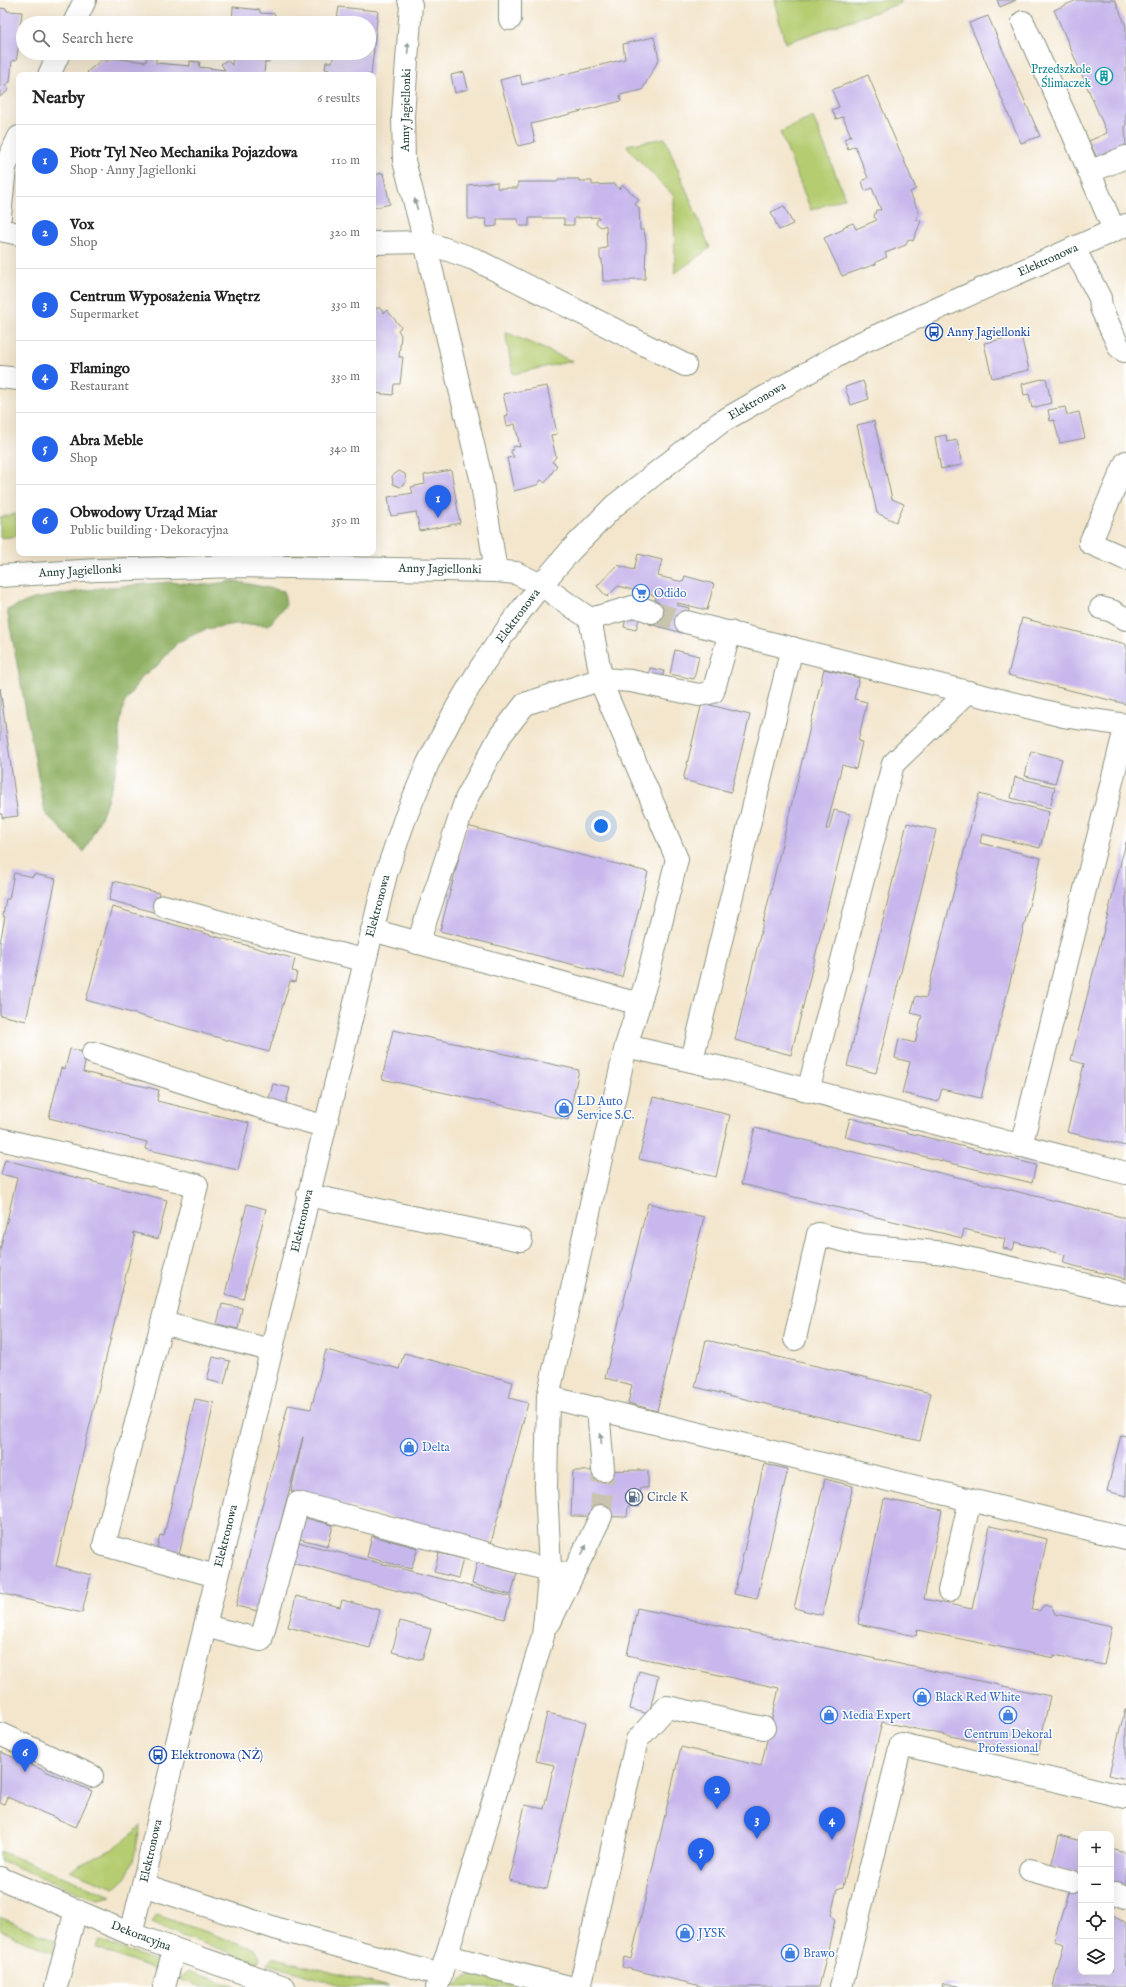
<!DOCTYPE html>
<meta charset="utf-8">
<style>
body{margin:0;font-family:"IM FELL English",serif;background:#f2f2f2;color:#222}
.controls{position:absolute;right:12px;bottom:12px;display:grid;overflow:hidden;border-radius:8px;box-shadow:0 4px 16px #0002}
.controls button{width:36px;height:36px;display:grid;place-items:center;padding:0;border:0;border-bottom:1px solid #e0e0e0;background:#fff;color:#222;font:20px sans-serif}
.you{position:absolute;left:601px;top:826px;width:14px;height:14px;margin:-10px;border:3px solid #fff;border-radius:50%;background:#1a73e8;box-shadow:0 0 0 6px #1a73e833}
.badge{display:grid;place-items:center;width:26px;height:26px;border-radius:50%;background:#2563eb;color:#fff;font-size:13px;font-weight:700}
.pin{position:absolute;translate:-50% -33px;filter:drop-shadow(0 1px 2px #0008)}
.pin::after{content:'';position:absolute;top:21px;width:14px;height:12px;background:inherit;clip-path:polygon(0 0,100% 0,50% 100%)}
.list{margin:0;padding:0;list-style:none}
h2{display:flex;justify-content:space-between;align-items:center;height:52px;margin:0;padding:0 16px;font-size:17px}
h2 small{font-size:13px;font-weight:400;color:#767676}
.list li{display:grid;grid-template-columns:26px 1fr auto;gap:12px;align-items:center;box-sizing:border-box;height:72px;padding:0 16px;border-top:1px solid #e0e0e0}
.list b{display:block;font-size:15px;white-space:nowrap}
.list p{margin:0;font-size:13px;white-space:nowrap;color:#767676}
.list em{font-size:13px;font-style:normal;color:#767676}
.icon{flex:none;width:22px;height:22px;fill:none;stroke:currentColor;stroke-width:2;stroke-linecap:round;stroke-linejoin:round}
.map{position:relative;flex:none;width:1126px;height:1987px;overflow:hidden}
.search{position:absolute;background:#fff;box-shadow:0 4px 16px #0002;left:16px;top:16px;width:360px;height:44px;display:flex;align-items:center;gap:10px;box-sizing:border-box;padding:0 14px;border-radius:22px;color:#767676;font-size:15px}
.panel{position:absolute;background:#fff;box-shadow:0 4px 16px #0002;left:16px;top:72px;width:360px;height:484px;border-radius:8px}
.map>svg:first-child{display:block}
.green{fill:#b5cc71;stroke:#6a8452}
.forest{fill:#90b063;stroke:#58764c}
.building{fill:#c8b7ec}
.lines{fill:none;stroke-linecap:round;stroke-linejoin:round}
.minor-tunnel{stroke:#c9c4ae;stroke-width:22;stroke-dasharray:22 11;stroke-linecap:butt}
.minor-casing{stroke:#899280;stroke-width:24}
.minor{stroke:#fff;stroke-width:22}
.oneway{fill:#8f9e9a}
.labels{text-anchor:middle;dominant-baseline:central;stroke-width:3;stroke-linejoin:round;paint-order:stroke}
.culture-label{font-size:12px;fill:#0d838f;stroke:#fff;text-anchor:end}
.street-label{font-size:12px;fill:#1f3d34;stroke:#fff}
.transit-label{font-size:12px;fill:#164399;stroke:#fff;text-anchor:start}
.shop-label{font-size:12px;fill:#366cbe;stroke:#fff;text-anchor:start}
.service-label{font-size:12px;fill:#4e5e75;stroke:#fff;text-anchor:start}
</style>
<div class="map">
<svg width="1126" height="1987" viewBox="0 0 1126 1987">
<rect width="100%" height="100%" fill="#fff"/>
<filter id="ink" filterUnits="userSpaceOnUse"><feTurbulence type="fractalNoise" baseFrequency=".025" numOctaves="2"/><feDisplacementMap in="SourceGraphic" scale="8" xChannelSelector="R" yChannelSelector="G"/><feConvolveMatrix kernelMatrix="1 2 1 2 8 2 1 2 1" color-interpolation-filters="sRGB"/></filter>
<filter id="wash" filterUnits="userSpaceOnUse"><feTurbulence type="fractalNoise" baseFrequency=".012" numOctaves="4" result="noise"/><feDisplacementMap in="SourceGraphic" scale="16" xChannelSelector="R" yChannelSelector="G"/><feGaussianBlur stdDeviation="0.9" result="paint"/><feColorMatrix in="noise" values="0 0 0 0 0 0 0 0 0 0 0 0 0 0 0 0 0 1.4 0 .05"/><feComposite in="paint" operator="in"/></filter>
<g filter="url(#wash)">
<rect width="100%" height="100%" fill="#f3e6cd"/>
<!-- green -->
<g class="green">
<polygon points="774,0 900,0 901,3 785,43"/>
<polygon points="813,117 845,198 811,210 780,132"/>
<polygon points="665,138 710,248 675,273 674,196 631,152 627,145"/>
<polygon points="505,332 572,361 513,374"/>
<polygon points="16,514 17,536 0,538 0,517"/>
<path d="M141,1825C136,1844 134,1878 114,1888L69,1870L111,1850L126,1839Z"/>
<polygon points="0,1851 111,1896 98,1899 89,1897 0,1860"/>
<polygon points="157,1915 255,1949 260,1957 258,1962 187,1938 152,1923"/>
<polygon points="0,1917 55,1941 53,1953 0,1930"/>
<polygon points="99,1940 155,1961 158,1971 96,1948"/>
<polygon points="272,1957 388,1987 348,1987 267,1964"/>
<polygon points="189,1971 236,1987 202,1987 179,1979"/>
<polygon points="472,1975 479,1976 523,1987 455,1987 459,1981"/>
</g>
<!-- forest -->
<polygon class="forest" points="234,581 284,591 286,605 269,625 235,624 206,629 178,642 157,666 141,677 124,704 119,729 120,758 103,813 84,852 45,813 7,610 33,599 100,588 168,582 206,585"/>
<g id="blocks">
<!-- building -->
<g class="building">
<polygon points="997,0 1016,0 1000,7"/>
<polygon points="1077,0 1115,0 1126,26 1126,126 1125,126 1126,148 1098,160 1089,141 1107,133 1054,10"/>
<polygon points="233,7 260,10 260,13 275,14 274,23 232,23"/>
<polygon points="339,7 378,11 371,75 331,75 332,71 325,69 326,62 332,62 334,53 369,53 369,23 330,23 331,19 337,19"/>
<polygon points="0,8 7,9 7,11 22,12 20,28 22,28 16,61 12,60 10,82 5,85 9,90 0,97"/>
<polygon points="988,16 1040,136 1021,143 969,23"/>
<polygon points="654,37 659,59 642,90 620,95 621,101 531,124 535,142 518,146 500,80 520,75 522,85 625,59 623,44"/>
<polygon points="233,53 270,53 269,62 265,62 264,75 90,75 87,72 104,58 107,62 112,58 146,62 147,56 156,57 156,63 190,66 190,61 197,62 200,62 199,67 225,70 221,64 227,60 232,65"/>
<polygon points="464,72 468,89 455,93 451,75"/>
<polygon points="868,75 916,189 910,192 919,213 916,219 921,221 913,241 908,239 906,245 885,253 887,257 876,262 876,264 842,276 824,238 844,229 843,227 853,223 856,229 877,220 874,217 876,210 881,210 872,188 865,191 862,181 868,178 855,146 848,149 844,139 851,136 843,117 836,119 832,110 839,107 832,90"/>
<polygon points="383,173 390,204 373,208 373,175"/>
<polygon points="558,179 579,179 579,181 592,181 592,185 615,184 619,189 623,185 639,200 635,204 639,208 640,230 644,230 646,242 645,279 630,279 630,281 603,281 602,259 600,259 600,249 607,248 606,225 601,227 596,223 599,217 574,218 574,225 564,225 564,218 529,218 529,226 519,226 518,219 497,219 497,226 487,227 486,219 468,219 468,185 497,182 497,188 518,188 518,182 557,182"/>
<polygon points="784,206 793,224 779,230 771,212"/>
<polygon points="373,308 380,308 384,313 387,310 401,327 398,330 401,335 399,357 403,357 400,384 394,384 393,395 373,393"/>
<polygon points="1021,335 1029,370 992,378 984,343"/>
<polygon points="1046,378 1051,403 1032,408 1029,394 1024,395 1022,384"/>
<polygon points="863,381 869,399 851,405 845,387"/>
<polygon points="547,386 557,434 551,435 556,457 552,462 557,465 545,483 541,480 537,485 514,491 507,458 514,457 511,452 514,446 520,447 515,424 507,426 505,416 508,415 503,394"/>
<polygon points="1065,407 1067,415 1079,412 1085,438 1060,443 1054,420 1050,421 1048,410"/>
<polygon points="874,421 892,499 904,504 896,522 877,513 857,425"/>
<polygon points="946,435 947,442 957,440 962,465 941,469 935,437"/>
<polygon points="451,470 460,523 420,531 416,512 391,516 388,497 413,493 411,487 425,484 424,475"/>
<polygon points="399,471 405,474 406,482 400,487 393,484 392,476"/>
<polygon points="638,554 662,560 658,576 683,582 685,576 714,584 707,610 678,603 677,605 689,608 683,633 649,624 656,596 618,586 607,597 597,586 617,565 634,570"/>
<polygon points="627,613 640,616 636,630 624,627"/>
<polygon points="1022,618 1126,644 1126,704 1008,675"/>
<polygon points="675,650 699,656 694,679 670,674"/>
<polygon points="650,668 664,671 662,679 648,676"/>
<polygon points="824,669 859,678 854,699 867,702 858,741 862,742 856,769 842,765 826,829 829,829 834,810 850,814 791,1055 735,1040"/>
<polygon points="0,688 18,816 2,818 2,814 0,814"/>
<polygon points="702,703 750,715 731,792 683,780"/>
<polygon points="1031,751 1062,759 1055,783 1025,776"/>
<polygon points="1015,777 1055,787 1050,808 1011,798"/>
<polygon points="979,794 1049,812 1040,848 982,834 980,843 1041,858 981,1098 942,1089 938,1102 902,1093 910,1062 895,1058 899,1039 915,1043 922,1016 911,1013 916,996 926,998"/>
<polygon points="907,823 936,830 876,1073 847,1066"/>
<polygon points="467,826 648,872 622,977 440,931"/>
<polygon points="1126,842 1126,1146 1067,1132 1084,1064 1071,1060"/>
<polygon points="14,873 33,877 34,874 56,879 26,1021 0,1015 0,943 5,917 3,916 6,899 9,899"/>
<polygon points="114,881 159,893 154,912 109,900"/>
<polygon points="112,907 295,959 292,971 297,972 295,982 290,981 269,1052 86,1000"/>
<polygon points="393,1030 579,1070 568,1120 382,1079"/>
<polygon points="70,1049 87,1053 83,1072 159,1090 157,1101 249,1123 238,1170 145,1149 147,1142 49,1118 61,1068 65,1069"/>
<polygon points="273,1084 290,1088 285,1106 268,1102"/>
<polygon points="653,1097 730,1115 716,1177 639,1159"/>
<polygon points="850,1118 1036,1165 1032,1183 845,1137"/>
<polygon points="755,1128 1126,1218 1126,1279 1063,1263 1065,1255 1015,1242 1013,1250 1003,1248 1005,1239 964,1229 962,1238 741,1184"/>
<polygon points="5,1160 167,1200 158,1239 133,1232 135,1237 56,1566 91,1575 82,1613 0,1593 0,1250 17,1178 1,1174"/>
<polygon points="648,1203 704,1217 657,1411 628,1403 632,1385 605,1378"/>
<polygon points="247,1204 266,1209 243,1299 225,1294"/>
<polygon points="222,1304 242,1308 238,1329 217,1324"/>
<polygon points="706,1340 931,1393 920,1441 695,1387"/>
<polygon points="326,1350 399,1369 404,1353 513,1382 509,1398 528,1403 491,1543 291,1491 303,1437 258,1611 236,1606 288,1405 311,1409"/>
<polygon points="213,1357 230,1361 224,1384 207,1380"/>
<polygon points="195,1399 214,1403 179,1555 157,1549 160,1535 164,1536"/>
<polygon points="1121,1435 1126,1436 1126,1496 1107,1491"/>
<polygon points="764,1464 788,1469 757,1599 734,1594"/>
<polygon points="648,1470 648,1488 640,1488 639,1507 628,1506 627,1517 571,1516 573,1471"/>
<polygon points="825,1479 853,1486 822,1615 794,1608"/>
<polygon points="884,1499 942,1510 924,1599 972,1609 990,1526 1047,1539 1032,1610 1039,1611 1044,1605 1052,1607 1055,1614 1112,1626 1104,1665 1054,1655 1054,1658 917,1630 916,1636 858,1624"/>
<polygon points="305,1518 333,1525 328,1546 300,1539"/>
<polygon points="372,1536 418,1548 411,1569 367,1557"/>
<polygon points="298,1542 511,1597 505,1619 292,1563"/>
<polygon points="439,1553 463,1559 458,1578 434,1572"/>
<polygon points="477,1563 517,1573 511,1595 472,1584"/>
<polygon points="296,1596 340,1607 342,1600 380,1610 370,1648 288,1627"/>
<polygon points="637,1608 1050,1696 1038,1754 882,1722 843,1887 837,1889 831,1915 835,1920 819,1987 705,1987 622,1967 624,1957 631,1959 681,1747 761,1766 779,1688 627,1655"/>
<polygon points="400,1621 431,1629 422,1660 392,1652"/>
<polygon points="639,1671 658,1676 649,1714 630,1709"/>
<polygon points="1125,1709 1126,1709 1126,1779 1109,1775"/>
<polygon points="547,1713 586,1722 547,1889 509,1880 514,1862 512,1862 525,1805 544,1809 554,1765 536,1761"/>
<polygon points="1,1752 92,1791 76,1827 7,1797 4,1804 0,1803"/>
<polygon points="1059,1835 1081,1841 1081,1972 1111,1972 1111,1914 1113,1915 1126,1924 1126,1987 1053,1987 1064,1944 1054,1941 1074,1872 1051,1866"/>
<polygon points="1111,1849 1126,1853 1126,1885 1116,1893 1112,1912"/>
<polygon points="943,1983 959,1986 959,1987 942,1987"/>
</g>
</g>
</g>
<g filter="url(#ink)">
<use href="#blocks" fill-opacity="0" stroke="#899280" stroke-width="1"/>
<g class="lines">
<!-- minor-tunnel -->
<g class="minor-tunnel">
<polyline points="652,612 686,622"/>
<polyline points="601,1516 603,1470"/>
</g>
<defs>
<g id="minor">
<polyline points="409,0 411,5 403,116 404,161 425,242 481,478 496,571"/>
<polyline points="510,0 510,19"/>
<polyline points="1023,22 1069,124 1114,230"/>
<polyline points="74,23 85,0"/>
<polyline points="49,75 59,53"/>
<polyline points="1089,172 1126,157"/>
<polyline points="0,216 5,167 19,137"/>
<polyline points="0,230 19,234"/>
<polyline points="373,243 425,242 474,259 685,365"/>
<polyline points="1074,248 1100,298 1101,308 1119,347 1124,351"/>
<polyline points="0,377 19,379"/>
<polyline points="1126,462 1090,543 1126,559"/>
<polyline points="0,576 97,570 239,566 496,571 516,573 541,585 590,619 603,687 677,859 647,979 626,1046"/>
<polyline points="1101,608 1112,611 1126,619"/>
<polyline points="590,619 636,606 652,612"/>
<polyline points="686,622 1064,716 1126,725"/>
<polyline points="164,906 310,947 364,960"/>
<polyline points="372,930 639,1004"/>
<polyline points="418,943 466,799 500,736 525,704 602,679 631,681 699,695 713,692 730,632"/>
<polyline points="93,1053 291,1117 324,1126"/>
<polyline points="692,1060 792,648"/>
<polyline points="808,1091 893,764 968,692"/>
<polyline points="0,1139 197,1185 162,1323"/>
<polyline points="1021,1146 1126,725"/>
<polyline points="308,1195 521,1240"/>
<polyline points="795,1339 818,1234 862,1245 945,1253 1126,1294"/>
<polyline points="548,1397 1126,1538"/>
<polyline points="598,1408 603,1470"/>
<polyline points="216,1576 104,1545 162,1323 271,1350"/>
<polyline points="949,1591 970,1500"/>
<polyline points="550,1622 601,1516"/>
<polyline points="205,1626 261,1640 298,1503 572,1576"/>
<polyline points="0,1734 92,1776"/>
<polyline points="1030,1870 1071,1881"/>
<polyline points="0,1878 131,1934 284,1987"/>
<polyline points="143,1885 278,1929 441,1975"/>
<polyline points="1116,1893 1126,1897"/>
<polyline points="131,1934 386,874 404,821 428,763 456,709 481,667 512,622 541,585 571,550 614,506 721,422 858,344 1126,225"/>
<polyline points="447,1956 569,1987"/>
<polyline points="56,1987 76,1910"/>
<polyline points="164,1987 174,1949"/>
<polyline points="437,1987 543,1636 550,1570 546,1486 548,1397 626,1046 735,1071 1126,1173"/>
<polyline points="580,1987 637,1740 667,1707 764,1728"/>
<polyline points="841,1987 901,1744 1126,1797"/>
</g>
</defs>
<!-- minor casing -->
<use href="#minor" class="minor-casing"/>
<!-- minor -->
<use href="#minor" class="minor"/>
</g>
<!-- one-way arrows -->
<defs><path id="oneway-solid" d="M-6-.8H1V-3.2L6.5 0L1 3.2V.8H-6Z"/></defs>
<g class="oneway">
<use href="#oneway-solid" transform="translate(408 48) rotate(-86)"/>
<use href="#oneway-solid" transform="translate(416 204) rotate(-104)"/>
<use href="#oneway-solid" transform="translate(601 1439) rotate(-95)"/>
<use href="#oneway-solid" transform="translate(584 1550) rotate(-64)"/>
</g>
</g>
<!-- icons -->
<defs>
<symbol id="building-ring" viewBox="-11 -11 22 22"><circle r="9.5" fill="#fff" stroke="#0f9aa8" stroke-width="1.5"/><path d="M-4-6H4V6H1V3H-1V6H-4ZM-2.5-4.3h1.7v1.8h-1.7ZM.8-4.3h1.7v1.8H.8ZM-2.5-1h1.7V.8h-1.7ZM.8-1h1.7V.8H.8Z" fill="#0f9aa8"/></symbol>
<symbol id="bus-ring" viewBox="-11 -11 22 22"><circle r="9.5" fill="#fff" stroke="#1a4fb4" stroke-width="1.5"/><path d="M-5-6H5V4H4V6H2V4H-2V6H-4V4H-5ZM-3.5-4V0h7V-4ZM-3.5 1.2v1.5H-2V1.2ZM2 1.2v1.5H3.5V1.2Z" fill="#1a4fb4"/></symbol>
<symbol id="supermarket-ring" viewBox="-11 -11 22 22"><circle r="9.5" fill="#fff" stroke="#3f7fe0" stroke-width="1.5"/><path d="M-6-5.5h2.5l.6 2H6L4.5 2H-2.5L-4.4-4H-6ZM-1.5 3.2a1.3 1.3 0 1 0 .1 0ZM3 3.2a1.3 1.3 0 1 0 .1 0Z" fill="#3f7fe0"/></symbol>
<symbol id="shop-ring" viewBox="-11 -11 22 22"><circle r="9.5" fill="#fff" stroke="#3f7fe0" stroke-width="1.5"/><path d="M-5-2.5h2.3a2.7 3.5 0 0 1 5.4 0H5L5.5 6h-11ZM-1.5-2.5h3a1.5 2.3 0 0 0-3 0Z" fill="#3f7fe0"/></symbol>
<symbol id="fuel-ring" viewBox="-11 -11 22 22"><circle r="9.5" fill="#fff" stroke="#5c6f8a" stroke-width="1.5"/><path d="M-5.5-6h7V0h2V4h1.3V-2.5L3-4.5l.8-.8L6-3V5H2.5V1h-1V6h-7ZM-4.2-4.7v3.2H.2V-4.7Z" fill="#5c6f8a"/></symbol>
</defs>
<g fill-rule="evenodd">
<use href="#building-ring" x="1094" y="66" width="20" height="20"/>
<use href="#bus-ring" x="924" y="322" width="20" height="20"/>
<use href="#supermarket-ring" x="631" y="583" width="20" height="20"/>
<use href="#shop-ring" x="554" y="1098" width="20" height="20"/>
<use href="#shop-ring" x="399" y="1437" width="20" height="20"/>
<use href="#fuel-ring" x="624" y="1487" width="20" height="20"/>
<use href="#shop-ring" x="912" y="1687" width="20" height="20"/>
<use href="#shop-ring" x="819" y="1705" width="20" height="20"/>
<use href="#shop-ring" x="998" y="1705" width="20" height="20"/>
<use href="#bus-ring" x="148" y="1745" width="20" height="20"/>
<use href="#shop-ring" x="675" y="1923" width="20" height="20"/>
<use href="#shop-ring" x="780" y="1943" width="20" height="20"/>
</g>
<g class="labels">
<!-- culture labels -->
<g class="culture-label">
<text x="1091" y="69">Przedszkole<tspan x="1091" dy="14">Ślimaczek</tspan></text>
</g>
<!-- street labels -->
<g class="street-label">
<text transform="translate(406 110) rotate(-89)">Anny Jagiellonki</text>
<text transform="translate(1048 260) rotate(-24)">Elektronowa</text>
<text transform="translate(757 401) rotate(-30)">Elektronowa</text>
<text transform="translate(440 569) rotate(1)">Anny Jagiellonki</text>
<text transform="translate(80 571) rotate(-3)">Anny Jagiellonki</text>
<text transform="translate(518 616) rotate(-53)">Elektronowa</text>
<text transform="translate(378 906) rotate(-75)">Elektronowa</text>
<text transform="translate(302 1221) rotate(-77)">Elektronowa</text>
<text transform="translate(226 1536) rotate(-76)">Elektronowa</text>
<text transform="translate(151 1851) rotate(-77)">Elektronowa</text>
<text transform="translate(141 1936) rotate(21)">Dekoracyjna</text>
</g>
<!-- transit labels -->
<g class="transit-label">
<text x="947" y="332">Anny Jagiellonki</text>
<text x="171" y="1755">Elektronowa (NŻ)</text>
</g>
<!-- shop labels -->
<g class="shop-label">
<text x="654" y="593">Odido</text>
<text x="577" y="1101">LD Auto<tspan x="577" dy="14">Service S.C.</tspan></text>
<text x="422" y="1447">Delta</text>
<text x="935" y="1697">Black Red White</text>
<text x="842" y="1715">Media Expert</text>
<text x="1008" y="1734" text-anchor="middle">Centrum Dekoral<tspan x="1008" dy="14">Professional</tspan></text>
<text x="698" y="1933">JYSK</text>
<text x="803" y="1953">Brawo</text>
</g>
<!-- service labels -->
<g class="service-label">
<text x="647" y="1497">Circle K</text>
</g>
</g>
</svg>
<div class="controls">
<button>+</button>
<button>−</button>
<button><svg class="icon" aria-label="locate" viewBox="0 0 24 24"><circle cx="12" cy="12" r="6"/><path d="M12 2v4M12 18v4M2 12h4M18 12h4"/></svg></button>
<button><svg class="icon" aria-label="layers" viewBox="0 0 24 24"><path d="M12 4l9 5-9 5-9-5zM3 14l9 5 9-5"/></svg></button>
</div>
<div class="you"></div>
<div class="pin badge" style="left:438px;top:518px">1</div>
<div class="pin badge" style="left:717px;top:1809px">2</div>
<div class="pin badge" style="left:757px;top:1839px">3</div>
<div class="pin badge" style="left:832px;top:1840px">4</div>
<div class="pin badge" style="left:701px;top:1871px">5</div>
<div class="pin badge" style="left:25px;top:1772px">6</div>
<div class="search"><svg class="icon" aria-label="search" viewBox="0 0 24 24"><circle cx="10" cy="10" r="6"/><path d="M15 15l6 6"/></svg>Search here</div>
<section class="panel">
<h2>Nearby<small>6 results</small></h2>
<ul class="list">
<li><span class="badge">1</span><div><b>Piotr Tyl Neo Mechanika Pojazdowa</b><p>Shop · Anny Jagiellonki</p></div><em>110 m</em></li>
<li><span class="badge">2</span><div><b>Vox</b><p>Shop</p></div><em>320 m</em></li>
<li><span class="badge">3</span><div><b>Centrum Wyposażenia Wnętrz</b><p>Supermarket</p></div><em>330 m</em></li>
<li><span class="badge">4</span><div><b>Flamingo</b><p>Restaurant</p></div><em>330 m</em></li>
<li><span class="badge">5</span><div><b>Abra Meble</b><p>Shop</p></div><em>340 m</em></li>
<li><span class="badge">6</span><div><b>Obwodowy Urząd Miar</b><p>Public building · Dekoracyjna</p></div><em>350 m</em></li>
</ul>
</section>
</div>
